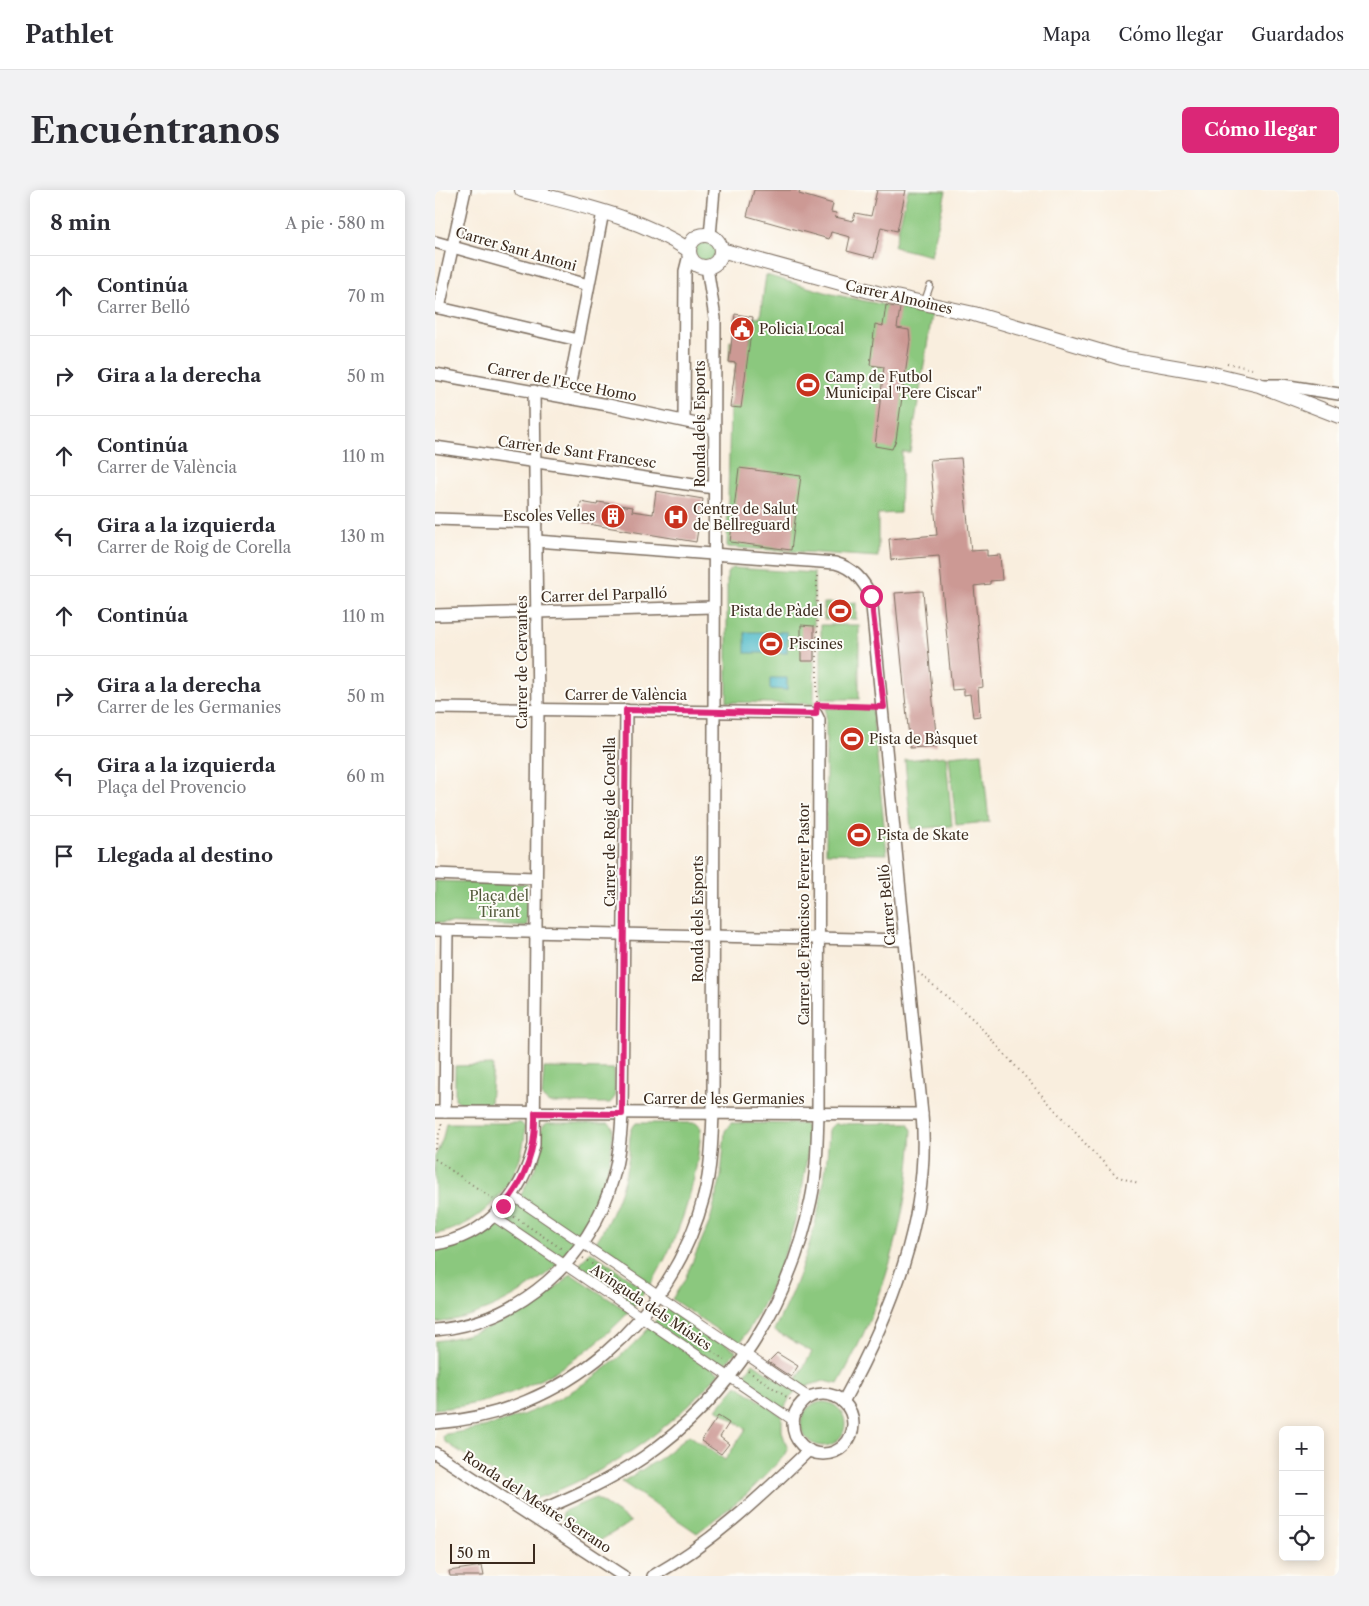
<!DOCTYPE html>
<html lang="es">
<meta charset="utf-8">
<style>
body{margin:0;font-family:"Libre Caslon Text",serif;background:#f2f2f3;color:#2b2b33}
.controls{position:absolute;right:15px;bottom:15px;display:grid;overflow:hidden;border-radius:8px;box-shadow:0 2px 12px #0003}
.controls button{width:45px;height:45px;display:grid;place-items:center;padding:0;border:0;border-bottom:1px solid #e1e1e2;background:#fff;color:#2b2b33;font:25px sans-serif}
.scale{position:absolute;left:15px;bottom:12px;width:85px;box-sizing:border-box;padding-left:5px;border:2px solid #3b2a1e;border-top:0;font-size:14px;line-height:18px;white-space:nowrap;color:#3b2a1e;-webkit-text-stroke:4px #fdfcf7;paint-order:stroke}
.stop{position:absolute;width:15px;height:15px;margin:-11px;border:4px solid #db2777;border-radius:50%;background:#fff}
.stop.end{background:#db2777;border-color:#fff;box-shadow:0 1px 5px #0008}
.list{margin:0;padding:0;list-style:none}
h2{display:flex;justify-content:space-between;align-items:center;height:65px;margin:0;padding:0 20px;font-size:21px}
h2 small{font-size:16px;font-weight:400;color:#7c7c81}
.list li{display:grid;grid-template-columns:32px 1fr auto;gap:15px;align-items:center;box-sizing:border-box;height:80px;padding:0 20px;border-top:1px solid #e1e1e2}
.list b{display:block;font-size:19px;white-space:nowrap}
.list p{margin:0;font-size:16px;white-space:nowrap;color:#7c7c81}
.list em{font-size:16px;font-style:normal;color:#7c7c81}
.icon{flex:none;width:28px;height:28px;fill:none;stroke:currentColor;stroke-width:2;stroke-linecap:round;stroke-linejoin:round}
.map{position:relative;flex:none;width:904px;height:1386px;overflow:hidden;border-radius:8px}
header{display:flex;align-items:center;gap:30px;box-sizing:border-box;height:70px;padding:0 25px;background:#fff;border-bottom:1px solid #e1e1e2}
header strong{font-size:24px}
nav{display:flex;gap:28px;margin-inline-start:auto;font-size:18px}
.intro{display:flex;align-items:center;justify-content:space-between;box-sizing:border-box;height:120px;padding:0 30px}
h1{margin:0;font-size:35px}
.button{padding:12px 22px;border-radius:8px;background:#db2777;color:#fff;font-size:18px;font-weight:700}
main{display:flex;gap:30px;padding:0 30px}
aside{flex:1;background:#fff;border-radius:8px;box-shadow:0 2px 12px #0003}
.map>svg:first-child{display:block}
.green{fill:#8bc87e;stroke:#63794e}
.water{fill:#4db9c8;stroke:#447273}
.building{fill:#cc9994}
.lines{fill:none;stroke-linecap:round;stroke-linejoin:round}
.service-casing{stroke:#7e6f61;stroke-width:8}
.pedestrian-casing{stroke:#7e6f61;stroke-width:11}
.minor-casing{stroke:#7e6f61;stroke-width:14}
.tertiary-casing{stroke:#7e6f61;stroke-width:16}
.path{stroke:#7e6f61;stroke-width:2;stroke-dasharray:1 4;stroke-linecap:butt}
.service{stroke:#fff;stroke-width:5.5}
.pedestrian{stroke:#fff;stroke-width:9}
.minor{stroke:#fff;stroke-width:11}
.tertiary{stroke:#fff;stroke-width:14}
.route{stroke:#db2777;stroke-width:6}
.labels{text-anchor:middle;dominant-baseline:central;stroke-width:4;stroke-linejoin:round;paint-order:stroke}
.street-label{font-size:14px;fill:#3b2a1e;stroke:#fdfcf7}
.poi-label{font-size:14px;fill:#3b2a1e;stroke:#fdfcf7;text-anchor:start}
.park-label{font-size:14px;fill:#53593b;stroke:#fdfcf7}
</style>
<header>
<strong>Pathlet</strong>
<nav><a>Mapa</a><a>Cómo llegar</a><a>Guardados</a></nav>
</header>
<div class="intro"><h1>Encuéntranos</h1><a class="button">Cómo llegar</a></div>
<main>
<aside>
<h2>8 min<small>A pie · 580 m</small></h2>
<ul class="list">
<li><svg class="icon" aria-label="ahead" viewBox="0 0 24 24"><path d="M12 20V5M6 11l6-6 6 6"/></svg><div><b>Continúa</b><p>Carrer Belló</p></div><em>70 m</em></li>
<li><svg class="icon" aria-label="right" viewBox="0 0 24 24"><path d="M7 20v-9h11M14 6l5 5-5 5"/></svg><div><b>Gira a la derecha</b></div><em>50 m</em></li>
<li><svg class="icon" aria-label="ahead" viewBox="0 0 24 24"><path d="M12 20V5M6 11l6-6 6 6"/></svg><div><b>Continúa</b><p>Carrer de València</p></div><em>110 m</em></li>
<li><svg class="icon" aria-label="left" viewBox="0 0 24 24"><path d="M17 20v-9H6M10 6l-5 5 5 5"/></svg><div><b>Gira a la izquierda</b><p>Carrer de Roig de Corella</p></div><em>130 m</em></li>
<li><svg class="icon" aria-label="ahead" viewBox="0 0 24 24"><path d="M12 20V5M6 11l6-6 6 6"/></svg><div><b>Continúa</b></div><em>110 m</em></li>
<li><svg class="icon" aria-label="right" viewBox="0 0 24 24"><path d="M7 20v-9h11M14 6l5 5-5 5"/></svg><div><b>Gira a la derecha</b><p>Carrer de les Germanies</p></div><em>50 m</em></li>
<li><svg class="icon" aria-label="left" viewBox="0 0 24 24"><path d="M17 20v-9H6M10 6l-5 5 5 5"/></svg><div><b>Gira a la izquierda</b><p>Plaça del Provencio</p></div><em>60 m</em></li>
<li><svg class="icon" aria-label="arrive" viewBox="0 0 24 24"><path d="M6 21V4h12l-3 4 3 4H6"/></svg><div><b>Llegada al destino</b></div></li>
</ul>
</aside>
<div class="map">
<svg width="904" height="1386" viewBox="0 0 904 1386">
<rect width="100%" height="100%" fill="#fdfcf7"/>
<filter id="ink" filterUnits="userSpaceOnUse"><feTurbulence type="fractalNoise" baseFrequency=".02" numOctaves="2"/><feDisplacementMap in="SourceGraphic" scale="10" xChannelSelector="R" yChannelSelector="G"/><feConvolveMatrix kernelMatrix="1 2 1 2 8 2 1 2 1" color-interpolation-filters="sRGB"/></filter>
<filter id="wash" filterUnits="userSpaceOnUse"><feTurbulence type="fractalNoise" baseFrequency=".0096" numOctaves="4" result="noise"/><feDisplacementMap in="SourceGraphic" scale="20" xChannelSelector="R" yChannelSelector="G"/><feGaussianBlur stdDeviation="1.12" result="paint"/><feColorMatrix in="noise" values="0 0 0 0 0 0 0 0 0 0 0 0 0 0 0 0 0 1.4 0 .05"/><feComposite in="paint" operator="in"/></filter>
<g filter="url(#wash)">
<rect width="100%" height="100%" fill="#f9eede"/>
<!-- green -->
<g class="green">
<polygon points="473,0 511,1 496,66 459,57"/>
<circle cx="270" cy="61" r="10"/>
<polygon points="331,85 397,104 497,125 475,262 467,262 465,323 443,324 443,367 292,357 295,217 301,173 294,172 295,151 315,153 318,127 325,128"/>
<polygon points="298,378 379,383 379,514 292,512 292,383"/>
<rect x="389" y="413" width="32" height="16"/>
<rect x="386" y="435" width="38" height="74"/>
<polygon points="391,518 437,519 452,664 391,663"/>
<polygon points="547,563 554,632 521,635 514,566"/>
<polygon points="511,566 517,636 476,639 470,570"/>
<polygon points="0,691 92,694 92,736 0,733"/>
<polygon points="58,875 55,913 26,913 20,909 20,876"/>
<polygon points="109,878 179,879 180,907 175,913 114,913 107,907"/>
<path d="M11,933H86L90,937C90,987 50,1036 0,1044V967L8,948Z"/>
<path d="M112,933H174L178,937C176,978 166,1013 144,1047L85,1007L101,976L107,937Z"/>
<path d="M201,933H261L266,938C262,995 245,1046 215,1096L158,1057C176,1029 189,999 194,966C195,955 193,941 201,933Z"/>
<path d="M296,933L369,934L374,940C370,1018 347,1089 304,1155L237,1109L249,1091L275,1031L286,987L290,941Z"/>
<path d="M473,933L477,940C473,1031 448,1114 403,1194L389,1191L365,1198L359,1194L377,1162L339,1140C372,1076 391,1011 394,939L399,934Z"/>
<polygon points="82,1011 140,1052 126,1069 67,1029"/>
<path d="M63,1033L123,1074C87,1106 47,1127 0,1133V1062L38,1049Z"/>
<polygon points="155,1061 211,1100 198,1118 141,1080"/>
<path d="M136,1084L194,1122C143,1176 75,1215 0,1219V1151C53,1144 98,1121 136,1084Z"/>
<polygon points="233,1114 301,1161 287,1179 219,1133"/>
<path d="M215,1137L284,1183C232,1243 172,1284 97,1310L9,1251L8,1246L11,1244C93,1233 160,1197 215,1137Z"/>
<polygon points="318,1173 361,1202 354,1209 348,1221 305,1191"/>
<polygon points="302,1195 347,1226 347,1242 353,1259 351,1264 312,1304 262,1343 187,1292 223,1270 254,1245 290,1270 311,1239 282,1219"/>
<circle cx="388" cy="1234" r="22"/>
<polygon points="160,1308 196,1332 161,1353 128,1331 127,1322"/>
</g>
<!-- water -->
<g class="water">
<rect x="310" y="442" width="42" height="21"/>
<polygon points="335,488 352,488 352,500 335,499"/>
</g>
<g id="blocks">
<!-- building -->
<g class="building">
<polygon points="319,0 365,0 364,4 398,14 396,22 401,23 400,27 418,31 420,23 436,26 442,0 471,0 462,41 446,37 439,68 412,61 415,47 396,42 394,49 312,26"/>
<polygon points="451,115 465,118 462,138 474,140 475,150 461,250 457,259 440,256 449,177 435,175 440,134 448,136"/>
<polygon points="300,124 318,127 306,218 295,217 301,173 294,172"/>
<polygon points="526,268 536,361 552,360 552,366 565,365 567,390 555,391 555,394 539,396 548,497 543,498 545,526 538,527 535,504 529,505 529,499 517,500 504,366 456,370 454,349 502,345 495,270"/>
<polygon points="304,278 366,286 356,360 295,352"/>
<polygon points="221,301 268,309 261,352 147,333 148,328 144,328 146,312 162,315 163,312 198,317 197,321 218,324"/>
<polygon points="488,401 502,556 475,558 460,403"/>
<polygon points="366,435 379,436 379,471 366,471"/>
<polygon points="342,1163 363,1176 356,1187 333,1172"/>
<polygon points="283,1226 294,1233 285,1247 294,1254 286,1264 266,1251"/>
<polygon points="47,1376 49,1386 15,1386 14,1381"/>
</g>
</g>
</g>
<g filter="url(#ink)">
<use href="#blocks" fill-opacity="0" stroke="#7e6f61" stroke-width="1"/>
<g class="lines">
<defs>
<polyline id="service" points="489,113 495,96"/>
<g id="pedestrian">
<polyline points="78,1006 375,1208"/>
<polyline points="58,1026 359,1231"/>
</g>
<g id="minor">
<polyline points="275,46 279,0"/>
<polyline points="0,52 153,95"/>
<polyline points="0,117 143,150"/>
<polyline points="4,118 30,0"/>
<polyline points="0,184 173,215 280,238"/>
<polyline points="829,195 847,195 904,204"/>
<polyline points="132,208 168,22"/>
<polyline points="249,231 250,81 254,65"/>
<polyline points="0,257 279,298"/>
<polyline points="0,329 101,332"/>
<path d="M101,351L400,373C418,378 428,390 436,406L487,924C496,1026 456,1124 408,1212"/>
<polyline points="0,425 278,417"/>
<path d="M0,518L376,523L381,524L384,530L383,924C382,953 382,982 376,1010C355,1113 296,1207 209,1267C174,1291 135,1308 95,1325"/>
<polyline points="0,684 100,688"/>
<polyline points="0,740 470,750"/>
<polyline points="0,922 487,924"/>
<polyline points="10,922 12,741"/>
<path d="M0,1054C51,1047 88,1004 99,955L103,519L99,201"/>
<path d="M0,1140C84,1133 156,1069 178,988C184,967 186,945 187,924L191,520"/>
<circle cx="388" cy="1234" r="30"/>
<path d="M0,1233C128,1224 237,1130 269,1006C276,979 277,951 278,923L280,128L272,77"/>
<polyline points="0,1263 188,1386"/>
<path d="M218,1386C278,1352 325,1307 374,1260"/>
</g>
<g id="tertiary">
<path d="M87,0C144,15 204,27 254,60"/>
<circle cx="270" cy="61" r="16"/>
<polyline points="286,60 442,103 539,124 687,168 774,183 824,195 904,226"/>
</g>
</defs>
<!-- service casing -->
<use href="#service" class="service-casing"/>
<!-- pedestrian casing -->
<use href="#pedestrian" class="pedestrian-casing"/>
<!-- minor casing -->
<use href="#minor" class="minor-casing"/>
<!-- tertiary casing -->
<use href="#tertiary" class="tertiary-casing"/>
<!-- path -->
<g class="path">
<polyline points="792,173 817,179"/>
<polyline points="382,512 382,382"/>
<polyline points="389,516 437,517"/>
<polyline points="483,782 539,830 657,961 682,986 703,994"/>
<polyline points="0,959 7,932"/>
<polyline points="0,969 58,1009"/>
<polyline points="75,1024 127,1059"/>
<polyline points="148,1068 207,1107"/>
<polyline points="223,1124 291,1171"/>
<polyline points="313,1181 365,1216"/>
</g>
<!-- service -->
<use href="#service" class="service"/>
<!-- pedestrian -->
<use href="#pedestrian" class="pedestrian"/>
<!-- minor -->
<use href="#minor" class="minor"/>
<!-- tertiary -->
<use href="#tertiary" class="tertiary"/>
</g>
</g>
<g class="lines" filter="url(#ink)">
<!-- route -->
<path class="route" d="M68,1016C92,989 101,959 100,923L187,924L191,520L381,524L382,515L449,517L436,406"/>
</g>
<!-- icons -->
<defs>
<symbol id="civic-disc" viewBox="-11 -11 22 22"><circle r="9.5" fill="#c8321e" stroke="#fdfcf7"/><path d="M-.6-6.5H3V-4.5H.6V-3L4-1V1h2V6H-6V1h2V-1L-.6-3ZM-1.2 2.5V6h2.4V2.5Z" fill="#fff"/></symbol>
<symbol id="stadium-disc" viewBox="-11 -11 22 22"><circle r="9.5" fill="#c8321e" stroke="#fdfcf7"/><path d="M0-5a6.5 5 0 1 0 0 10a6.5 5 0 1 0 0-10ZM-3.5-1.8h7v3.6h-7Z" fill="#fff"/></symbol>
<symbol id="building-disc" viewBox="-11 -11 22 22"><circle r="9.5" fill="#c8321e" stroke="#fdfcf7"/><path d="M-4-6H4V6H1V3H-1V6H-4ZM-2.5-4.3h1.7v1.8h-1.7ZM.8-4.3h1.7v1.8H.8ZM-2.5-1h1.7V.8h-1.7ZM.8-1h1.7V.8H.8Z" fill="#fff"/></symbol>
<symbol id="hospital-disc" viewBox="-11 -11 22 22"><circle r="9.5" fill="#c8321e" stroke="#fdfcf7"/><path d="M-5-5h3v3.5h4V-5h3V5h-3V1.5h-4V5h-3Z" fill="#fff"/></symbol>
</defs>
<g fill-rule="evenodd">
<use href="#civic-disc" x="293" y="125" width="28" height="28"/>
<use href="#stadium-disc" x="359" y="181" width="28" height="28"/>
<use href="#building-disc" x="164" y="312" width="28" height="28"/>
<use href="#hospital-disc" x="227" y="313" width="28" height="28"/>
<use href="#stadium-disc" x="391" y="407" width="28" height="28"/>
<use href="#stadium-disc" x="322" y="440" width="28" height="28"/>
<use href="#stadium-disc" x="403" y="535" width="28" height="28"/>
<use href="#stadium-disc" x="410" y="631" width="28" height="28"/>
</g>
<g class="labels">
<!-- street labels -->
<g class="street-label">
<text transform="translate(81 59) rotate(16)">Carrer Sant Antoni</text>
<text transform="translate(464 107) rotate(13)">Carrer Almoines</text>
<text transform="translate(127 192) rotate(11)">Carrer de l'Ecce Homo</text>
<text transform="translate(265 234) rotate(-90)">Ronda dels Esports</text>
<text transform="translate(142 262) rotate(8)">Carrer de Sant Francesc</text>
<text transform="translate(169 405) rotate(-2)">Carrer del Parpalló</text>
<text transform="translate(87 472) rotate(-90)">Carrer de Cervantes</text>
<text x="191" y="505">Carrer de València</text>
<text transform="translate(175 632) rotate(-90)">Carrer de Roig de Corella</text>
<text transform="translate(452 715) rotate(-95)">Carrer Belló</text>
<text transform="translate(369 724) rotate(-90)">Carrer de Francisco Ferrer Pastor</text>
<text transform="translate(263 729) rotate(-90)">Ronda dels Esports</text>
<text x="289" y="909">Carrer de les Germanies</text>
<text transform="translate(216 1117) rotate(34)">Avinguda dels Músics</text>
<text transform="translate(102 1312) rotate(33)">Ronda del Mestre Serrano</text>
</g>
<!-- poi labels -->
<g class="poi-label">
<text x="324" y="139">Policia Local</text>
<text x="390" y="187">Camp de Futbol<tspan x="390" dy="16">Municipal "Pere Ciscar"</tspan></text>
<text x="258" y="319">Centre de Salut<tspan x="258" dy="16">de Bellreguard</tspan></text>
<text x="160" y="326" text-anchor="end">Escoles Velles</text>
<text x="388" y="421" text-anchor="end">Pista de Pàdel</text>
<text x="354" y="454">Piscines</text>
<text x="434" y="549">Pista de Bàsquet</text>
<text x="442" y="645">Pista de Skate</text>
</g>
<!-- park labels -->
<g class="park-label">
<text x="64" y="706">Plaça del<tspan x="64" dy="16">Tirant</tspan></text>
</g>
</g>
</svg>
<div class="controls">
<button>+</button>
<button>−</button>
<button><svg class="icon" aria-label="locate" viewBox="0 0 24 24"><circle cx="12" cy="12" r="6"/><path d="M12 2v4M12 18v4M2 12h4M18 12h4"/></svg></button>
</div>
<div class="scale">50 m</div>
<div class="stop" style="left:436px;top:406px"></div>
<div class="stop end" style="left:68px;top:1016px"></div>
</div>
</main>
